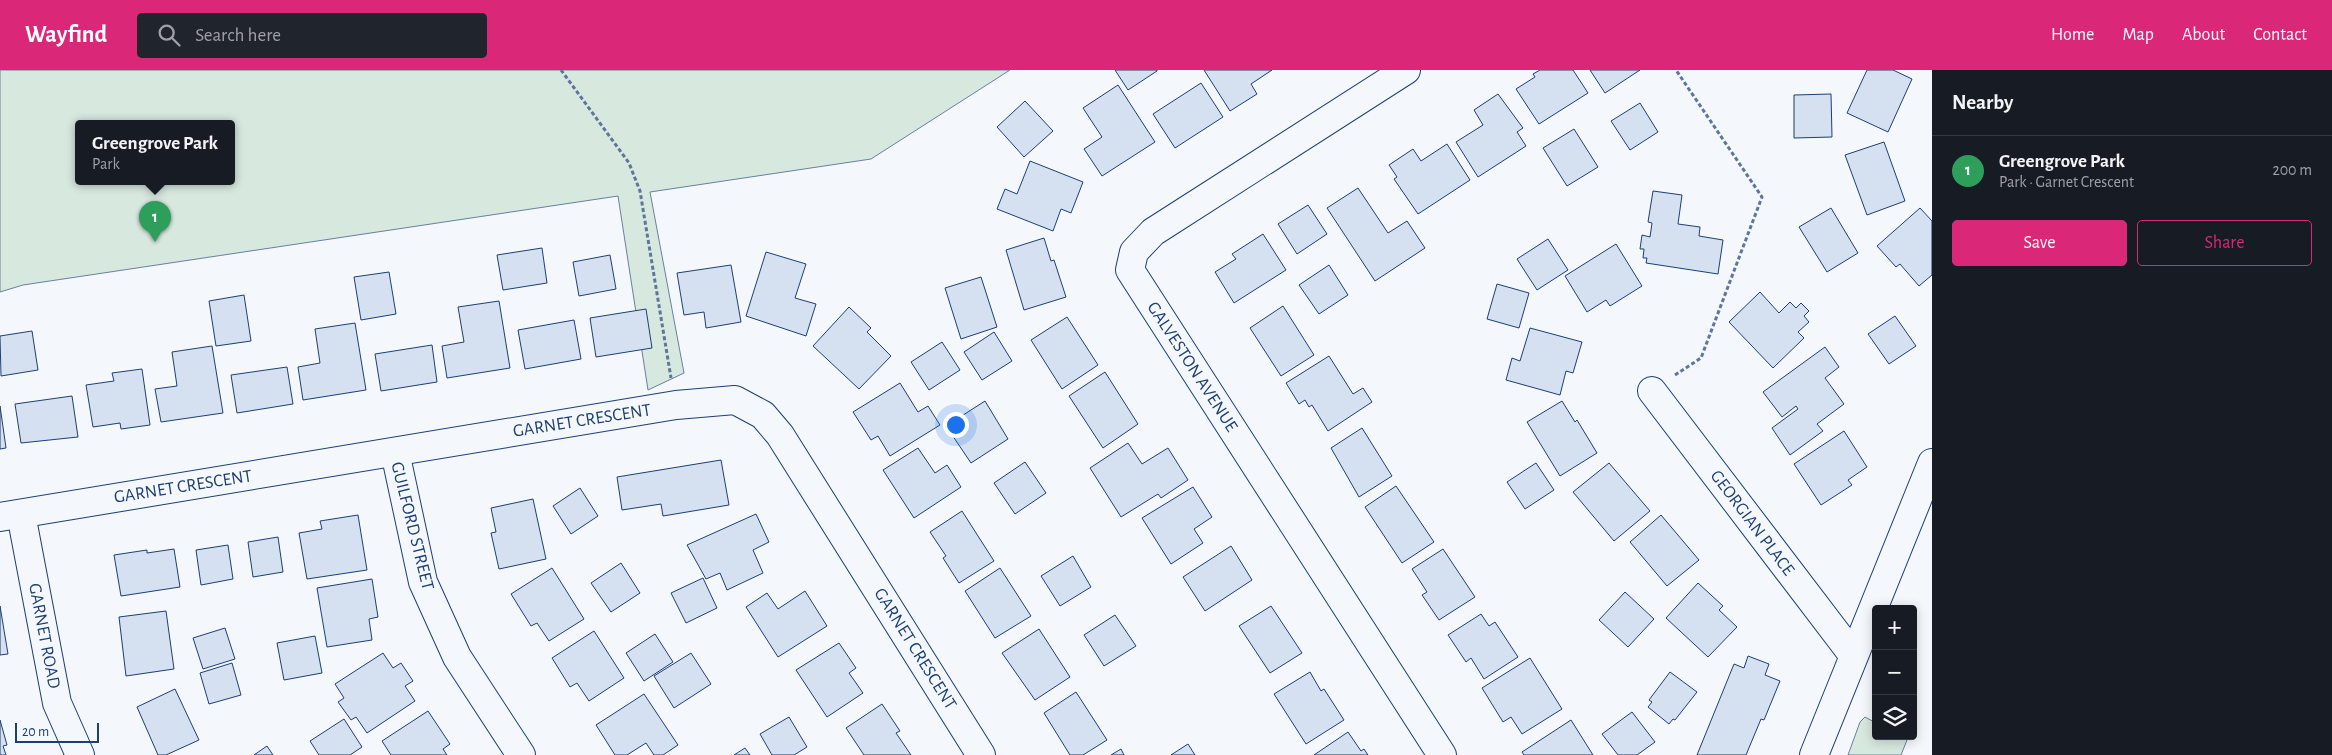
<!DOCTYPE html>
<meta charset="utf-8">
<style>
body{margin:0;font-family:"Alegreya Sans",sans-serif;background:#20242c;color:#f1f3f6}
.controls{position:absolute;right:15px;bottom:15px;display:grid;overflow:hidden;border-radius:5px;box-shadow:0 2px 12px #0003}
.controls button{width:45px;height:45px;display:grid;place-items:center;padding:0;border:0;border-bottom:1px solid #363941;background:#171b24;color:#f1f3f6;font:25px sans-serif}
.scale{position:absolute;left:15px;bottom:12px;width:84px;box-sizing:border-box;padding-left:5px;border:2px solid #1d3f73;border-top:0;font-size:14px;line-height:18px;white-space:nowrap;color:#1d3f73;-webkit-text-stroke:4px #f4f7fb;paint-order:stroke}
.you{position:absolute;left:955px;top:354px;width:18px;height:18px;margin:-12px;border:4px solid #fff;border-radius:50%;background:#1a73e8;box-shadow:0 0 0 8px #1a73e833}
.badge{display:grid;place-items:center;width:32px;height:32px;border-radius:50%;background:#db2777;color:#fff;font-size:16px;font-weight:700}
.pin{position:absolute;translate:-50% -41px;filter:drop-shadow(0 1px 2px #0008)}
.pin::after{content:'';position:absolute;top:26px;width:18px;height:15px;background:inherit;clip-path:polygon(0 0,100% 0,50% 100%)}
.popup{position:absolute;left:75px;top:50px;width:160px;height:65px;box-sizing:border-box;display:grid;place-content:center;border-radius:5px;background:#171b24;filter:drop-shadow(0 1px 4px #0005);font-size:16px;white-space:nowrap;color:#9ea1a6}
.popup b{font-size:19px;color:#f1f3f6}
.popup::after{content:'';position:absolute;left:50%;top:100%;margin-left:-10px;border:10px solid transparent;border-top-color:#171b24}
.list{margin:0;padding:0;list-style:none}
h2{display:flex;justify-content:space-between;align-items:center;height:65px;margin:0;padding:0 20px;font-size:21px}
h2 small{font-size:16px;font-weight:400;color:#9ea1a6}
.list li{display:grid;grid-template-columns:32px 1fr auto;gap:15px;align-items:center;box-sizing:border-box;height:70px;padding:0 20px;border-top:1px solid #363941}
.list b{display:block;font-size:19px;white-space:nowrap}
.list p{margin:0;font-size:16px;white-space:nowrap;color:#9ea1a6}
.list em{font-size:16px;font-style:normal;color:#9ea1a6}
.actions{display:flex;gap:10px;padding:15px 20px}
.actions a{flex:1;padding:11px 0;border:1px solid #db2777;border-radius:5px;text-align:center;font-size:18px;color:#db2777}
.actions .main{background:#db2777;color:#fff}
.icon{flex:none;width:28px;height:28px;fill:none;stroke:currentColor;stroke-width:2;stroke-linecap:round;stroke-linejoin:round}
.map{position:relative;flex:none;width:1932px;height:685px;overflow:hidden}
header{display:flex;align-items:center;gap:30px;box-sizing:border-box;height:70px;padding:0 25px;background:#db2777;color:#fff}
header strong{font-size:24px}
nav{display:flex;gap:28px;margin-inline-start:auto;font-size:18px}
.search{width:350px;height:45px;background:#20242c;display:flex;align-items:center;gap:12px;box-sizing:border-box;padding:0 18px;border-radius:5px;color:#9ea1a6;font-size:19px}
main{display:flex}
aside{flex:1;background:#171b24}
.map>svg:first-child{display:block}
.green{fill:#d7e8df;stroke:#687fa3;fill-rule:evenodd}
.building{fill:#d5e0f0;stroke:#1d3f73}
.lines{fill:none;stroke-linecap:round;stroke-linejoin:round}
.minor-casing{stroke:#1d3f73;stroke-width:30}
.path{stroke:#5e769c;stroke-width:3;stroke-dasharray:4 2.5;stroke-linecap:butt}
.minor{stroke:#f4f7fb;stroke-width:28}
.labels{text-anchor:middle;dominant-baseline:central;stroke-width:4;stroke-linejoin:round;paint-order:stroke}
.street-label{font-size:18px;fill:#1d3f73;stroke:#f4f7fb}
</style>
<header>
<strong>Wayfind</strong>
<div class="search"><svg class="icon" aria-label="search" viewBox="0 0 24 24"><circle cx="10" cy="10" r="6"/><path d="M15 15l6 6"/></svg>Search here</div>
<nav><a>Home</a><a>Map</a><a>About</a><a>Contact</a></nav>
</header>
<main>
<div class="map">
<svg width="1932" height="685" viewBox="0 0 1932 685">
<rect width="100%" height="100%" fill="#f4f7fb"/>
<!-- green -->
<g class="green">
<path d="M0,0H1010L871,89L650,122L684,303L648,320L618,126L23,215L0,222ZM79,53H231V111H79Z"/>
<polygon points="1865,647 1876,653 1876,666 1901,666 1907,670 1901,685 1848,685 1860,652"/>
</g>
<!-- building -->
<g class="building">
<polygon points="1115,0 1157,0 1157,1 1128,20"/>
<polygon points="1204,0 1272,0 1251,14 1257,24 1230,41"/>
<polygon points="1540,0 1573,0 1588,23 1539,54 1516,19 1535,7 1533,4"/>
<polygon points="1590,0 1640,0 1605,23"/>
<polygon points="1867,0 1893,0 1912,9 1888,62 1847,43"/>
<polygon points="1201,13 1223,47 1175,78 1153,44"/>
<polygon points="1118,15 1155,72 1102,106 1084,79 1102,67 1083,38"/>
<polygon points="1498,24 1523,58 1517,62 1526,76 1478,107 1456,72 1483,55 1474,40"/>
<polygon points="1831,24 1832,67 1794,68 1794,25"/>
<polygon points="1025,31 1053,61 1024,87 997,57"/>
<polygon points="1640,33 1658,62 1630,80 1611,51"/>
<polygon points="1574,59 1598,97 1567,116 1543,78"/>
<polygon points="1884,72 1905,131 1867,145 1845,85"/>
<polygon points="1447,74 1470,110 1418,144 1394,109 1397,107 1389,95 1413,79 1421,91"/>
<polygon points="1030,91 1083,112 1071,143 1061,139 1053,161 997,139 1005,119 1017,124"/>
<polygon points="1358,118 1388,163 1407,151 1425,178 1375,211 1327,138"/>
<polygon points="1653,121 1682,125 1678,154 1700,157 1699,166 1723,170 1718,204 1646,193 1647,188 1643,188 1644,179 1640,179 1642,165 1650,167 1652,153 1648,152"/>
<polygon points="1308,135 1327,164 1297,184 1278,154"/>
<polygon points="1831,138 1858,183 1827,202 1799,157"/>
<polygon points="1920,138 1932,151 1932,205 1919,216 1900,194 1896,197 1877,176"/>
<polygon points="1263,164 1286,200 1234,233 1215,202 1236,189 1232,184"/>
<polygon points="1044,168 1051,191 1054,190 1066,227 1024,240 1006,180"/>
<polygon points="1548,169 1568,200 1537,220 1517,189"/>
<polygon points="1616,174 1642,216 1610,236 1606,230 1587,242 1565,206"/>
<polygon points="542,178 547,213 503,220 497,185"/>
<polygon points="766,182 806,194 795,228 816,234 806,266 746,246"/>
<polygon points="610,185 616,219 579,226 573,192"/>
<polygon points="731,195 741,252 706,258 704,242 684,245 677,203"/>
<polygon points="1329,195 1348,225 1319,244 1299,215"/>
<polygon points="389,202 396,244 361,250 354,207"/>
<polygon points="981,207 997,257 961,269 945,218"/>
<polygon points="1497,214 1529,223 1519,258 1487,249"/>
<polygon points="1760,222 1779,243 1790,232 1796,238 1801,233 1809,241 1804,246 1809,252 1798,262 1804,268 1773,298 1729,252"/>
<polygon points="244,225 251,271 216,276 209,231"/>
<polygon points="499,231 510,298 447,308 442,276 464,272 458,237"/>
<polygon points="1283,236 1314,285 1281,306 1250,258"/>
<polygon points="849,237 871,258 867,262 891,286 859,319 813,276"/>
<polygon points="646,239 652,278 596,287 590,248"/>
<polygon points="1895,246 1916,276 1889,294 1868,264"/>
<polygon points="1067,247 1098,295 1062,319 1031,270"/>
<polygon points="574,250 581,289 525,299 518,260"/>
<polygon points="355,253 366,320 303,330 298,297 320,293 315,259"/>
<polygon points="1530,258 1582,272 1573,303 1566,301 1560,325 1506,310 1512,288 1520,291"/>
<polygon points="32,261 38,300 1,306 0,266"/>
<polygon points="994,262 1012,291 982,310 964,282"/>
<polygon points="942,272 960,300 929,320 911,292"/>
<polygon points="432,275 437,312 381,321 375,284"/>
<polygon points="212,276 223,343 161,352 155,319 177,316 172,282"/>
<polygon points="1825,277 1839,297 1825,308 1844,334 1817,354 1823,361 1790,385 1772,358 1798,339 1796,336 1782,347 1763,322"/>
<polygon points="1329,286 1353,324 1363,318 1372,332 1328,361 1312,335 1309,337 1305,330 1299,334 1286,313"/>
<polygon points="287,297 293,334 237,343 231,305"/>
<polygon points="142,299 150,355 121,359 120,353 93,357 86,315 114,311 112,303"/>
<polygon points="1105,302 1138,354 1103,378 1069,326"/>
<polygon points="900,313 918,342 928,336 940,355 890,386 878,366 871,370 853,342"/>
<polygon points="72,326 78,367 21,373 15,334"/>
<polygon points="985,331 1008,369 971,393 946,356"/>
<polygon points="1562,331 1575,352 1577,350 1597,383 1560,406 1527,352"/>
<polygon points="0,336 6,378 0,379"/>
<polygon points="1362,358 1392,406 1359,427 1331,378"/>
<polygon points="1844,361 1867,397 1848,410 1852,415 1821,435 1794,394"/>
<polygon points="1128,373 1142,394 1168,378 1188,410 1161,428 1158,424 1121,447 1090,398"/>
<polygon points="918,378 935,403 947,395 961,417 914,448 883,400"/>
<polygon points="721,390 729,435 663,446 661,434 622,440 617,407"/>
<polygon points="1025,392 1046,423 1015,444 994,413"/>
<polygon points="1536,393 1554,420 1525,439 1507,412"/>
<polygon points="1609,393 1650,441 1614,471 1573,422"/>
<polygon points="1396,416 1434,472 1402,493 1365,437"/>
<polygon points="1193,417 1212,447 1194,459 1203,473 1171,494 1142,448"/>
<polygon points="580,418 598,446 571,464 553,436"/>
<polygon points="533,429 546,489 499,499 491,463 496,462 491,438"/>
<polygon points="962,441 994,491 959,513 943,488 946,486 930,462"/>
<polygon points="756,444 769,472 753,480 763,503 727,520 720,503 706,509 687,475"/>
<polygon points="358,445 367,500 307,509 299,463 322,459 320,451"/>
<polygon points="1661,445 1699,490 1667,516 1630,472"/>
<polygon points="278,467 283,502 253,507 248,472"/>
<polygon points="228,475 233,509 201,515 196,480"/>
<polygon points="1231,476 1252,510 1205,541 1183,507"/>
<polygon points="174,479 180,517 121,526 114,485 147,480 147,483"/>
<polygon points="1443,479 1475,527 1439,550 1422,525 1427,522 1412,499"/>
<polygon points="1073,486 1091,517 1060,536 1041,506"/>
<polygon points="621,493 640,523 611,542 591,513"/>
<polygon points="552,498 584,549 549,571 537,553 531,556 511,524"/>
<polygon points="1000,498 1031,546 995,568 965,521"/>
<polygon points="703,508 717,538 686,553 671,523"/>
<polygon points="372,509 378,547 369,549 372,570 327,577 317,518"/>
<polygon points="1698,513 1723,536 1719,540 1737,557 1708,587 1666,548"/>
<polygon points="805,521 827,556 778,587 746,537 767,523 778,539"/>
<polygon points="1625,522 1654,549 1628,577 1599,550"/>
<polygon points="0,536 8,584 0,585"/>
<polygon points="1271,536 1302,583 1270,603 1239,556"/>
<polygon points="166,541 174,599 126,606 119,547"/>
<polygon points="1481,544 1489,556 1495,552 1518,587 1484,609 1471,588 1466,592 1448,565"/>
<polygon points="1115,545 1136,576 1104,596 1084,565"/>
<polygon points="225,558 235,589 203,599 193,568"/>
<polygon points="1039,559 1070,607 1035,630 1002,583"/>
<polygon points="594,561 624,608 589,631 577,613 570,617 552,588"/>
<polygon points="655,564 673,592 644,611 626,583"/>
<polygon points="315,566 322,603 284,610 277,573"/>
<polygon points="839,573 856,598 849,603 863,623 827,647 796,600"/>
<polygon points="383,583 393,598 401,593 413,611 405,616 415,631 367,663 356,647 351,650 338,632 344,628 335,614"/>
<polygon points="691,583 711,614 674,638 654,606"/>
<polygon points="1748,586 1769,594 1765,605 1780,611 1764,650 1761,649 1746,685 1697,685 1734,594 1744,598"/>
<polygon points="1530,588 1562,639 1522,664 1511,647 1503,652 1482,618"/>
<polygon points="232,593 241,625 209,634 200,603"/>
<polygon points="1310,602 1321,621 1324,619 1344,650 1306,674 1274,624"/>
<polygon points="1670,602 1697,622 1675,650 1673,649 1669,654 1648,637 1652,632 1649,630"/>
<polygon points="175,619 199,670 166,685 158,685 137,637"/>
<polygon points="1076,622 1107,670 1083,685 1070,685 1044,643"/>
<polygon points="644,624 678,675 663,685 654,685 646,673 627,685 615,685 596,655"/>
<polygon points="882,634 900,661 896,663 911,685 864,685 846,658"/>
<polygon points="428,641 450,674 443,679 447,685 391,685 382,671"/>
<polygon points="1632,642 1655,672 1637,685 1618,685 1602,664"/>
<polygon points="789,647 807,677 794,685 772,685 760,664"/>
<polygon points="344,649 362,677 350,685 319,685 310,671"/>
<polygon points="0,650 7,675 3,676 6,685 0,685"/>
<polygon points="1571,650 1593,685 1524,685 1522,682"/>
<polygon points="1348,662 1361,681 1364,679 1368,685 1314,685"/>
<polygon points="1188,674 1195,685 1171,685"/>
<polygon points="267,676 273,685 254,685"/>
<polygon points="745,678 750,685 734,685"/>
<polygon points="1121,679 1124,685 1111,685"/>
</g>
<g class="lines">
<defs>
<g id="minor">
<polyline points="1406,0 1153,162 1134,182 1130,200 1442,685"/>
<polyline points="1652,321 1853,585"/>
<polyline points="395,382 423,512 457,587 521,685"/>
<polyline points="21,444 57,633 80,685"/>
<polyline points="0,447 676,335 735,330 763,345 780,365 981,685"/>
<polyline points="1814,685 1932,393"/>
</g>
</defs>
<!-- minor casing -->
<use href="#minor" class="minor-casing"/>
<!-- path -->
<g class="path">
<polyline points="561,0 629,93 640,121 671,308"/>
<polyline points="1675,305 1701,288 1762,127 1676,0"/>
</g>
<!-- minor -->
<use href="#minor" class="minor"/>
</g>
<g class="labels">
<!-- street labels -->
<g class="street-label">
<text transform="translate(1192 297) rotate(57)">GALVESTON AVENUE</text>
<text transform="translate(582 351) rotate(-9)">GARNET CRESCENT</text>
<text transform="translate(183 417) rotate(-9)">GARNET CRESCENT</text>
<text transform="translate(1752 453) rotate(53)">GEORGIAN PLACE</text>
<text transform="translate(412 456) rotate(76)">GUILFORD STREET</text>
<text transform="translate(44 566) rotate(79)">GARNET ROAD</text>
<text transform="translate(915 579) rotate(58)">GARNET CRESCENT</text>
</g>
</g>
</svg>
<div class="controls">
<button>+</button>
<button>−</button>
<button><svg class="icon" aria-label="layers" viewBox="0 0 24 24"><path d="M12 4l9 5-9 5-9-5zM3 14l9 5 9-5"/></svg></button>
</div>
<div class="scale">20 m</div>
<div class="you"></div>
<div class="pin badge" style="left:155px;top:172px;background:#2e9e5b">1</div>
<div class="popup"><b>Greengrove Park</b>Park</div>
</div>
<aside>
<h2>Nearby<small></small></h2>
<ul class="list">
<li><span class="badge" style="background:#2e9e5b">1</span><div><b>Greengrove Park</b><p>Park · Garnet Crescent</p></div><em>200 m</em></li>
</ul>
<div class="actions"><a class="main">Save</a><a>Share</a></div>
</aside>
</main>
